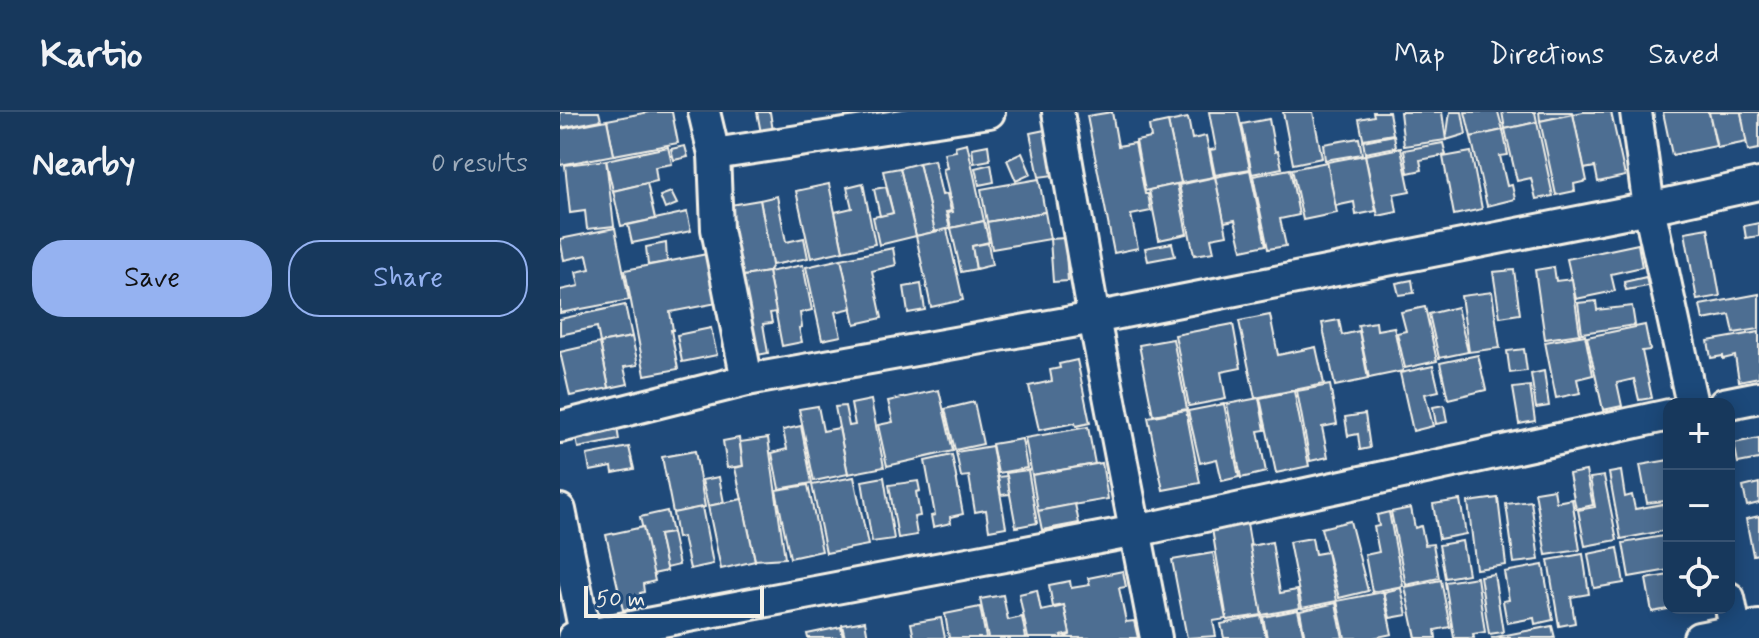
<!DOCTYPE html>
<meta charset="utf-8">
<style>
body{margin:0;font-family:Mynerve,sans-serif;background:#203f62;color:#f1f3f6}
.controls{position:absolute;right:24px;bottom:24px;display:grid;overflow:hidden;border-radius:16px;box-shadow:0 4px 20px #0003}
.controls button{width:72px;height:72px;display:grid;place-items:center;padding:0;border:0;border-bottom:2px solid #365272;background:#17385c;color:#f1f3f6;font:40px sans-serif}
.scale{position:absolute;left:24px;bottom:20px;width:180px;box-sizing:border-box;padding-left:8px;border:4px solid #f4f1e8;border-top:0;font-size:22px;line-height:28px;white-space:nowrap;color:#f4f1e8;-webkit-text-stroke:6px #1f4a7a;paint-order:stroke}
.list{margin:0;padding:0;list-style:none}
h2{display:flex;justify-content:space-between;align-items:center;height:104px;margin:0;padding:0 32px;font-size:34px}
h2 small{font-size:26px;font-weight:400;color:#9eacbb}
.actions{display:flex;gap:16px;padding:24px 32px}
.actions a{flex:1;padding:18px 0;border:2px solid #95b2f1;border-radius:32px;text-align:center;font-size:28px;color:#95b2f1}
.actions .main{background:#95b2f1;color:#111}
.icon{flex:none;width:44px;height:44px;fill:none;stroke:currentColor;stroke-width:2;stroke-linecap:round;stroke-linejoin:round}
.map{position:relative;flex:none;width:1199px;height:526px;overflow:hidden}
header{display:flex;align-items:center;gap:48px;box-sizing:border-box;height:112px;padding:0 40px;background:#17385c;border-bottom:2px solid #365272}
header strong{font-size:38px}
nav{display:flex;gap:44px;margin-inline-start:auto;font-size:28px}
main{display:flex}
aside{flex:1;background:#17385c}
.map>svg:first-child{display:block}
.building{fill:#4d6e92;stroke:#f4f1e8;stroke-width:2}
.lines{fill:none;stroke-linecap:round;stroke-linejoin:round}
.minor-casing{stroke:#f4f1e8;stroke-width:36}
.minor{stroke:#1f4a7a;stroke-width:30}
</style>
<header>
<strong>Kartio</strong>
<nav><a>Map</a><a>Directions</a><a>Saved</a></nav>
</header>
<main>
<aside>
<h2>Nearby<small>0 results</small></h2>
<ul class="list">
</ul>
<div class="actions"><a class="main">Save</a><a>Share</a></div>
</aside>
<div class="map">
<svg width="1199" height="526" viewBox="0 0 1199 526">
<rect width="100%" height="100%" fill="#1f4a7a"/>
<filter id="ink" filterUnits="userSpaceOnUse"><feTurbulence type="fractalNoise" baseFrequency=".0125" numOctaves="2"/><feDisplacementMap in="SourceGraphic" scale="16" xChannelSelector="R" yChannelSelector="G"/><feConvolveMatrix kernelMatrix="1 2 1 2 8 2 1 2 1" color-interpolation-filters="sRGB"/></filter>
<g filter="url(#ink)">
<!-- building -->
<g class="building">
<polygon points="0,0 39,0 41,8 0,16"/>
<polygon points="89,0 112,0 118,31 54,43 47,8"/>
<polygon points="197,0 210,0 213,19 201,21"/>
<polygon points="552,0 558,34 575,31 585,82 588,82 591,99 571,103 578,136 554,141 527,4"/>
<polygon points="649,0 678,0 690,57 655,63 650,38 656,37"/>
<polygon points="723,0 753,0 762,46 733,52"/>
<polygon points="813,0 829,0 833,22 803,27 799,7 814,4"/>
<polygon points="840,0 882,0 886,28 844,34"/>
<polygon points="890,0 902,0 906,22 886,28"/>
<polygon points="905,0 938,0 943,18 911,25"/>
<polygon points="942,0 975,0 977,10 945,17"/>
<polygon points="979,0 1012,0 1013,2 980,9"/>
<polygon points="1023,0 1051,0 1065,64 1038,70 1035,55 1024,57 1013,2"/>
<polygon points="1103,0 1149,0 1156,34 1112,43"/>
<polygon points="1149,0 1181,0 1187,30 1157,36"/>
<polygon points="1181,0 1199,0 1199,37 1188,39"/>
<polygon points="1013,2 1027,69 1014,72 1015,79 996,83 980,9"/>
<polygon points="628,6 632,27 646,24 654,65 621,71 608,10"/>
<polygon points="709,7 715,40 718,39 722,56 692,62 682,12"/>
<polygon points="47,8 54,43 0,53 0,17"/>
<polygon points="608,10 621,71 585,79 576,29 591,26 589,14"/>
<polygon points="977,10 993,84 976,87 971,66 957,69 945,17"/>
<polygon points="485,18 494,63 479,65 470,21"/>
<polygon points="943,18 948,43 940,44 947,74 952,73 955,87 927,94 911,25"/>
<polygon points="834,23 836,35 805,41 803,29"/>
<polygon points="799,26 802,42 765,48 763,32"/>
<polygon points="407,31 424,109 391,116 388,101 393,100 383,57 387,56 384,41 396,39 395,34"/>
<polygon points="883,31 886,43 860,48 862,58 848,61 844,38"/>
<polygon points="428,33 430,48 414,51 412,36"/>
<polygon points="125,34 128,45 114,48 111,37"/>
<polygon points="108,35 112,52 95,55 97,69 53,79 46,48"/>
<polygon points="841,36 850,79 834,82 837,100 818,104 805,43"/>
<polygon points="911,40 922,97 894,103 883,45"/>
<polygon points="462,41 471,62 456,69 447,48"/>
<polygon points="805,43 816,99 796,103 794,90 775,94 767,50"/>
<polygon points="46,48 54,114 27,117 25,99 10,101 5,53"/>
<polygon points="374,48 382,83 387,82 391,99 386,100 390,117 375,120 359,51"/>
<polygon points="767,50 777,101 743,108 732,57"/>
<polygon points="359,51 375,120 356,124 340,56"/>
<polygon points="431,52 434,70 419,73 415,56"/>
<polygon points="340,56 356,124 319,133 313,105 333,101 323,59"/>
<polygon points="730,57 739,103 720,107 726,134 708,137 693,64"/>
<polygon points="690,58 706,133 682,138 675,108 664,110 655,65"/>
<polygon points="655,65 667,123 651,126 654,140 634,143 619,73"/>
<polygon points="479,67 485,100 427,110 421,77"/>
<polygon points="87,71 95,107 61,114 53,79"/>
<polygon points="303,71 315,132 283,139 275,100 292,96 287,75"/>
<polygon points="269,72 283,139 251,146 236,79"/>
<polygon points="617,72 627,122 599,128 589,78"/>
<polygon points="326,75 333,101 320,104 314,77"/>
<polygon points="111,80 117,92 105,97 100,84"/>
<polygon points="217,84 226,130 244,126 248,146 212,153 200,88"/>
<polygon points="200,88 212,153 208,160 172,166 164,94"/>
<polygon points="127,100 131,119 72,131 68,113"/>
<polygon points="485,100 490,127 432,137 427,110"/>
<polygon points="424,109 429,130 412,134 416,157 401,160 391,116"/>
<polygon points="1199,111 1199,124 1186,126 1184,114"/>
<polygon points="55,116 69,188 0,201 0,178 19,174 16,160 30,157 27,143 4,148 0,127"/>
<polygon points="1148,116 1160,184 1137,188 1125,120"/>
<polygon points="387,117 403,188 371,195 356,124"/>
<polygon points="505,126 508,169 493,170 490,127"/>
<polygon points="106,131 107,150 88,153 86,135"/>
<polygon points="428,131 432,153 416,157 412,134"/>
<polygon points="612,131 615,144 588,149 585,136"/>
<polygon points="1078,132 1082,155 1051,162 1055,179 1016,187 1007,147"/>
<polygon points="333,136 336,153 312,159 322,206 295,212 281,147"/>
<polygon points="147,142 157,191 110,200 113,218 111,218 118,257 85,263 65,158"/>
<polygon points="281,147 292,196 275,200 281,224 262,228 246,155"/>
<polygon points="243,153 252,198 240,201 242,215 239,216 242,230 222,234 208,160"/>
<polygon points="994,155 996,169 1012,167 1020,222 985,227 975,158"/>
<polygon points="954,158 960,202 940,205 933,160"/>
<polygon points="208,160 216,200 210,201 212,211 203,212 208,241 187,245 172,166"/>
<polygon points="1086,165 1088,174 1066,178 1064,170"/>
<polygon points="852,168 854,181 839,183 836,171"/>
<polygon points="361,172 365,198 348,201 344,175"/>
<polygon points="932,180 940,236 909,240 901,184"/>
<polygon points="1199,182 1199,217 1174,221 1170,203 1143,208 1140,193"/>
<polygon points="1036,189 1037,198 1072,194 1075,213 1022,221 1018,191"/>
<polygon points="65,193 72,225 40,231 37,215 0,223 0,207"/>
<polygon points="865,195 877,249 845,256 837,221 846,219 841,200"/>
<polygon points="897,195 908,240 879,246 869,202"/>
<polygon points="710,203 718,243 756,235 764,272 695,286 679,209"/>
<polygon points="779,208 782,223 799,219 808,267 775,274 762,211"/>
<polygon points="816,210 817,218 834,215 843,259 809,266 798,213"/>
<polygon points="673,212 681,256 661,260 666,287 629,294 615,223"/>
<polygon points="1085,213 1090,238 1082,239 1092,286 1079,288 1074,267 1057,271 1062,294 1043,298 1027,225"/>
<polygon points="151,216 157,243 122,250 117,223"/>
<polygon points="1199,220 1199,265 1179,269 1175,244 1163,247 1163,244 1151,246 1148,229"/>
<polygon points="1025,223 1033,263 1017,267 1020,281 996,286 985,230"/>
<polygon points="72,225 78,253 64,255 68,272 49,276 40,231"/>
<polygon points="613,227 627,297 593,303 579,233"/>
<polygon points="40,231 49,276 10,284 0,240"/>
<polygon points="964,237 967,259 950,261 947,239"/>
<polygon points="918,243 926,278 888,287 880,251"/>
<polygon points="517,248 530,311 516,314 515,311 479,318 469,274 492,269 490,258 500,256 499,252"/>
<polygon points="873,254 879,279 865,282 873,314 853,319 840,261"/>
<polygon points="984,259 989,294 976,296 971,262"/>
<polygon points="770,273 777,312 762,315 768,345 750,349 737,279"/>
<polygon points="970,274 975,309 959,312 953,276"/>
<polygon points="379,278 393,339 327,354 318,313 333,310 328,289"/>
<polygon points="734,279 749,354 716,361 700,286"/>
<polygon points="699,286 705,318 698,319 706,360 681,366 667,292"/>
<polygon points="311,288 324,355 288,362 275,295 285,294 289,314 295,313 291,292"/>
<polygon points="414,290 423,332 395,338 385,297"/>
<polygon points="664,292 679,365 662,369 657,347 640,351 628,299"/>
<polygon points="884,293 887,310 876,312 873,295"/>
<polygon points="258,294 263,319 279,316 288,362 254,369 239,297"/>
<polygon points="626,298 640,371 603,378 588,305"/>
<polygon points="805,302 810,336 800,338 798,322 788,324 785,305"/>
<polygon points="56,309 59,328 18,336 14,317"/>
<polygon points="241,314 252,371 219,377 212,341 227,337 223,318"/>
<polygon points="528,315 535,352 472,363 465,326"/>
<polygon points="179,326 183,354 167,356 163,329"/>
<polygon points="208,326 225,446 195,448 175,356 183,354 180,330"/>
<polygon points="1199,326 1199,347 1178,351 1174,331"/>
<polygon points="462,327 467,356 438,361 432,332"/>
<polygon points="432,334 446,415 429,418 426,398 415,400 409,364 401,365 396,340"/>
<polygon points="69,335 74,357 53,361 52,355 30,359 27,343"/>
<polygon points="135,339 145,395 113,401 102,345"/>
<polygon points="392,343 403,402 390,405 391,411 373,415 371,404 375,403 365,349"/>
<polygon points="1109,348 1109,413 1105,389 1087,391 1080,353"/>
<polygon points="542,351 548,387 478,399 472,363"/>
<polygon points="468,358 477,411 456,415 446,361"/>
<polygon points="1026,359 1033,393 1016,397 1009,362"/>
<polygon points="1061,359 1065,385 1072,383 1075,397 1103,392 1108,418 1061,427 1049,361"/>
<polygon points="447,364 450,382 441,383 438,365"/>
<polygon points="1044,364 1057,428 1025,434 1018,398 1035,395 1030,366"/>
<polygon points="159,365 164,391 148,394 142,368"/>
<polygon points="294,365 308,433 266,441 252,373"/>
<polygon points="324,365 334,427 312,430 302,369"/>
<polygon points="358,369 360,379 356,380 360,404 354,405 357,423 338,426 329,373"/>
<polygon points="1199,371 1199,391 1187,394 1183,375"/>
<polygon points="248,373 262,439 230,446 216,378"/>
<polygon points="994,377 996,390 1012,387 1020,438 986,443 975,380"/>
<polygon points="938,386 946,453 916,457 908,390"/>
<polygon points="182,387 195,449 161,457 148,394"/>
<polygon points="900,388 906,422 879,427 873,392"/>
<polygon points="971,389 979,448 954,451 946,392"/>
<polygon points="515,392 519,411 482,418 478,399"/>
<polygon points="142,395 153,452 130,457 123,425 117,426 113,401"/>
<polygon points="851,396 855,416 861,414 865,433 873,432 879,466 846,473 831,400"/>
<polygon points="107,399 112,421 99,423 107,459 93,462 80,405"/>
<polygon points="829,400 843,474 812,480 805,443 819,440 814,415 819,414 817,403"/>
<polygon points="1199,404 1199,442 1193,443 1186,407"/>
<polygon points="790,409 808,479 779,486 761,416"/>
<polygon points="687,411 702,503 667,508 652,417"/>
<polygon points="83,415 95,469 83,472 84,480 80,481 83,493 63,498 46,423"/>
<polygon points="112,421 119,453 106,456 99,423"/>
<polygon points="1109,423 1109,440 1105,441 1106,445 1109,444 1109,458 1069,465 1063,431"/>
<polygon points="752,426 755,442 767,440 777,489 742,496 729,430"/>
<polygon points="902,429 908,462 885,466 879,433"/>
<polygon points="712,430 720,481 737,478 740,496 702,503 690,434"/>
<polygon points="1058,436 1064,471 1034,476 1028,442"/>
<polygon points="653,441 666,507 653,509 656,524 627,526 612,448"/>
<polygon points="1023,442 1029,482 1011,485 1015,511 999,514 988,448"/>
<polygon points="983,453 993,508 975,512 974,506 947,511 943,489 949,488 944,460"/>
<polygon points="563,459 566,475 559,476 566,510 574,509 578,526 503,526 510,523 504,493 493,495 489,473 510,469 511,476 530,473 528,466"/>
<polygon points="934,462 943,520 929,522 920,464"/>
<polygon points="1109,463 1109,496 1113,496 1092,500 1086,467"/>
<polygon points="917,465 925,520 913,522 914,526 894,526 885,470"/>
<polygon points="881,468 890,515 875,518 876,526 856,526 845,475"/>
<polygon points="841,476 847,503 830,506 824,480"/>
<polygon points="477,478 481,499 504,494 510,522 501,524 502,526 468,526 459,482"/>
<polygon points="823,480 832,522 813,526 785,526 777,489"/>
<polygon points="443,483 448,508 462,505 466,526 428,526 420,487"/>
<polygon points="776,491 783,526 745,526 740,499"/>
<polygon points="420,495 426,526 389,526 385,502"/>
<polygon points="738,498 744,526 707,526 703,505"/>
<polygon points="701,504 706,526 664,526 661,512"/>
<polygon points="381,506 385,526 354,526 351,511"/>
<polygon points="305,509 308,526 285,526 282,513"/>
<polygon points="992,514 995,526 931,526"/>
<polygon points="281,515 283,526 248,526 247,522"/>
</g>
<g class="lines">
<defs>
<g id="minor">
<polyline points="144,0 154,42 157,117 187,268"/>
<polyline points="498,0 534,206 596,526"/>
<polyline points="1076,0 1089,96 1132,292"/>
<polyline points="154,42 429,0"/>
<polyline points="1164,292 1199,285"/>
<polyline points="0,315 187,268 534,206 1089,96 1199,72"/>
<polyline points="0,398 26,526"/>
<polyline points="1169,486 1177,526"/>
<polyline points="13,526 576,419 1109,303"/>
<polyline points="1139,526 1199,514"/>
</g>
</defs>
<!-- minor casing -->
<use href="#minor" class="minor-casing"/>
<!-- minor -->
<use href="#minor" class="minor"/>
</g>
</g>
</svg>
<div class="controls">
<button>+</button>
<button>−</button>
<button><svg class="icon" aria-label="locate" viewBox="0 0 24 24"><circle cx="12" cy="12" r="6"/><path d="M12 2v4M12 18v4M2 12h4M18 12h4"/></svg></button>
</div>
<div class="scale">50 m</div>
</div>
</main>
